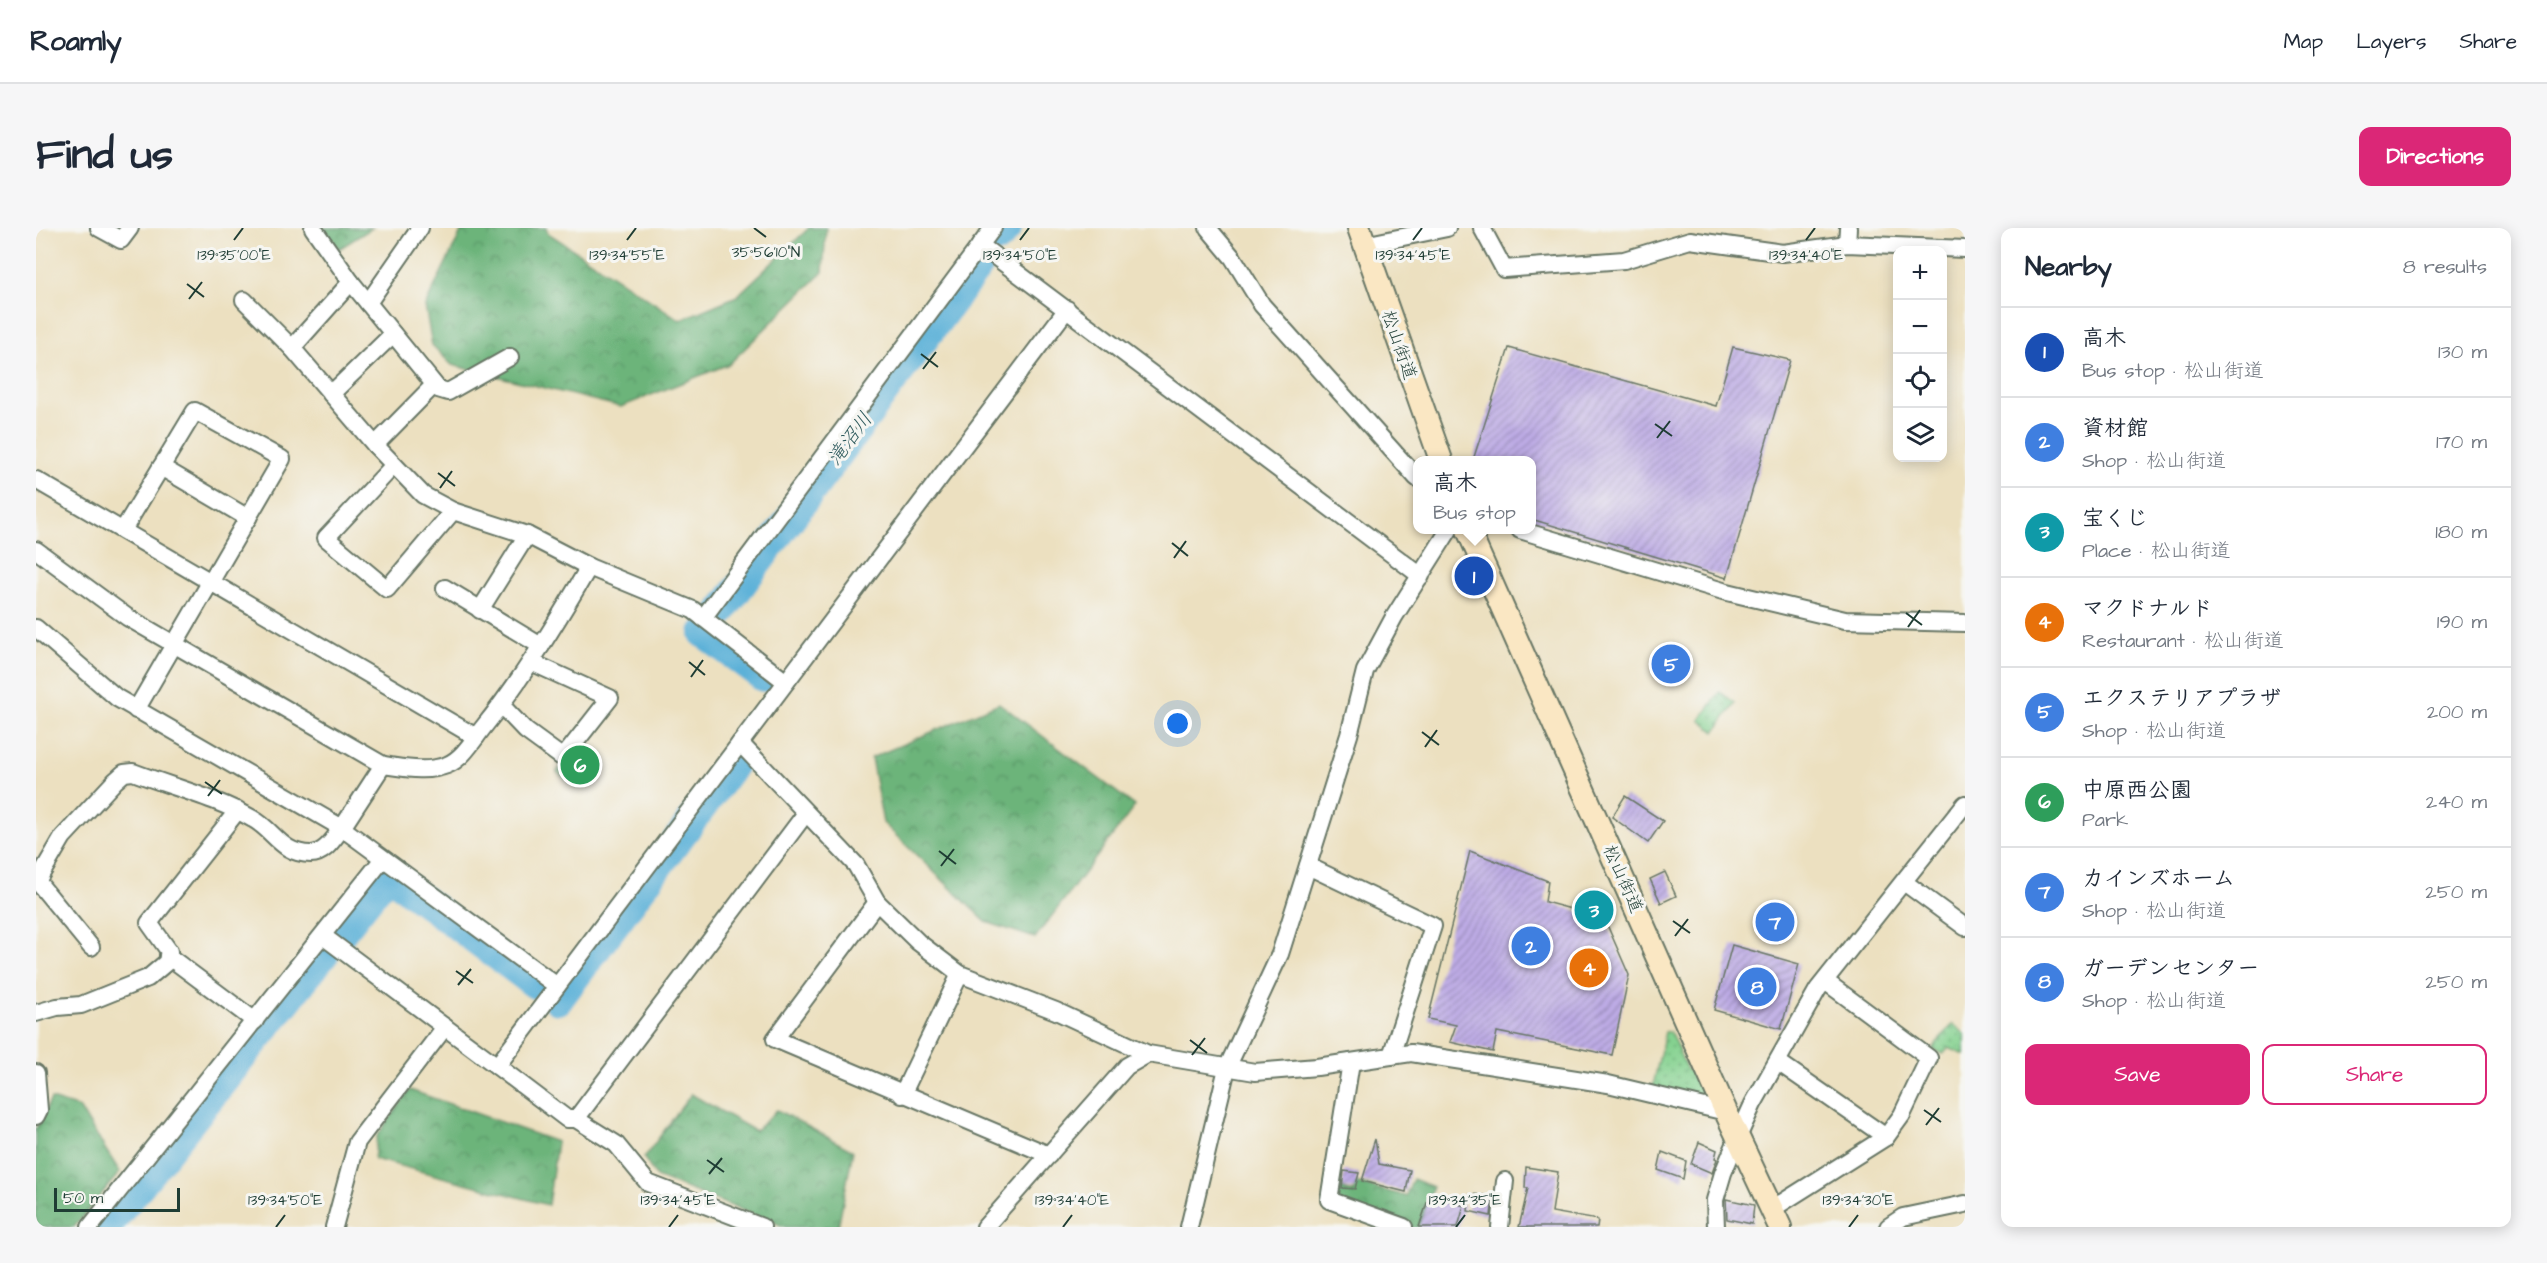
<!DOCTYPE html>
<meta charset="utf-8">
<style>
body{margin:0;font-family:"Architects Daughter","Klee One",sans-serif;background:#f6f6f7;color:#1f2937}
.controls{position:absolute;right:18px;top:18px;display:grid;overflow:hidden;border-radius:12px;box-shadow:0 3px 15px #0003}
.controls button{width:54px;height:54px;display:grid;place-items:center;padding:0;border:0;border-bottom:2px solid #e0e1e3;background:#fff;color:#1f2937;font:30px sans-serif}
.scale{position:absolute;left:18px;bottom:15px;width:126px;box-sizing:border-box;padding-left:6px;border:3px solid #1f3d34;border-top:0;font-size:16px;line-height:21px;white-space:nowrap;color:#1f3d34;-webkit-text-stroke:4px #f6f6f2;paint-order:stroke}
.you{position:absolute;left:1142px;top:496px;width:21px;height:21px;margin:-15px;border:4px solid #fff;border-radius:50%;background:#1a73e8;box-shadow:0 0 0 9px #1a73e833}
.badge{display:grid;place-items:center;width:39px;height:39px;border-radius:50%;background:#db2777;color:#fff;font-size:20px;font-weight:700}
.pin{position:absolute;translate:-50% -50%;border:3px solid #fff;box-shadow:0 2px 6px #0006}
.popup{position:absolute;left:1377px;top:228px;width:123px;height:78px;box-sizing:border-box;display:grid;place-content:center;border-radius:12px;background:#fff;filter:drop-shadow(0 2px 4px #0005);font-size:20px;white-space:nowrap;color:#747a83}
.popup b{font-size:22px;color:#1f2937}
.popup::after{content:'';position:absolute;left:50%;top:100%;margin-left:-12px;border:12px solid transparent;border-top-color:#fff}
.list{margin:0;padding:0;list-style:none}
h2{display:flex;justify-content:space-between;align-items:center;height:78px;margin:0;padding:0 24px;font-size:26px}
h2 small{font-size:20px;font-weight:400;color:#747a83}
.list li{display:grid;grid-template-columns:39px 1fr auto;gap:18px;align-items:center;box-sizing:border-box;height:90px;padding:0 24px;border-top:2px solid #e0e1e3}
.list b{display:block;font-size:22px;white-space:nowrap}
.list p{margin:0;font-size:20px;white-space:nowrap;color:#747a83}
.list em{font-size:20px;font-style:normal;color:#747a83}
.actions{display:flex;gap:12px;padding:18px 24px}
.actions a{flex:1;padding:14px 0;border:2px solid #db2777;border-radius:12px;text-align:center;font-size:21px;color:#db2777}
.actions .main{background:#db2777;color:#fff}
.icon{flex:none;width:33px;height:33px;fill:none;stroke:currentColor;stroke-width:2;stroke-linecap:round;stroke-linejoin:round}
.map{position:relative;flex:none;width:1929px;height:999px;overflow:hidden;border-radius:12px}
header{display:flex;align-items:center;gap:36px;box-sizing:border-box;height:84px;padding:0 30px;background:#fff;border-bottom:2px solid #e0e1e3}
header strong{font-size:28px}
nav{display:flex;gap:33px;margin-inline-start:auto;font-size:21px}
.intro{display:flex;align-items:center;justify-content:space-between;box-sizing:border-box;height:144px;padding:0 36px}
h1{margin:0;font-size:42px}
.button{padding:15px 27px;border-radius:12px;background:#db2777;color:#fff;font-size:21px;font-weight:700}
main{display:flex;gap:36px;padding:0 36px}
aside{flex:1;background:#fff;border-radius:12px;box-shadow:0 3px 15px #0003}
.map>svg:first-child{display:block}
.green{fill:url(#green-dots);stroke:#528862;stroke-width:1.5}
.forest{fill:url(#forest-crowns);stroke:#467857;stroke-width:1.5}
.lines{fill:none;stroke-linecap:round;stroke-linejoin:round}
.river{stroke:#5cb1d8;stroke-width:30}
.building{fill:url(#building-hatch)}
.minor-casing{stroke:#677665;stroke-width:20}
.secondary-casing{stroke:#677665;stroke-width:26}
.minor{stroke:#fff;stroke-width:16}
.secondary{stroke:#fae7c3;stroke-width:22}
.ticks{fill:none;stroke:#1f3d34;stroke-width:2}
.labels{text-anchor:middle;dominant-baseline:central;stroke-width:6;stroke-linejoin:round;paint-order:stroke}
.street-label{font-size:18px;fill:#1f3d34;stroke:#f6f6f2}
.water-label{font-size:20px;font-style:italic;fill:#2e5a5d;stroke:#f6f6f2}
.ticks-label{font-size:15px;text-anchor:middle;fill:#1f3d34;stroke:#f6f6f2;stroke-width:6;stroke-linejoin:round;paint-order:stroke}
</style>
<header>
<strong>Roamly</strong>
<nav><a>Map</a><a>Layers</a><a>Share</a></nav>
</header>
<div class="intro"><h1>Find us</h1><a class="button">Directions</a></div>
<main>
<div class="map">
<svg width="1929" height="999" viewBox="0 0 1929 999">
<defs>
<pattern id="green-dots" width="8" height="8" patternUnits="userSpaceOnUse" patternTransform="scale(1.5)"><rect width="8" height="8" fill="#85d290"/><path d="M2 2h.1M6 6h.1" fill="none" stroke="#6cac76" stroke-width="1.8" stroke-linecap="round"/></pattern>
<pattern id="forest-crowns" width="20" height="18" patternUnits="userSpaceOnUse" patternTransform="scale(1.5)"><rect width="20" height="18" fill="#6cb47a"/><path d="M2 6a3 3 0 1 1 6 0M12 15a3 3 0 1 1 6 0" fill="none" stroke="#589465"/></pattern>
<pattern id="building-hatch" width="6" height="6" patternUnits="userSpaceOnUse" patternTransform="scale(1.5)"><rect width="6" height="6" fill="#bdabe5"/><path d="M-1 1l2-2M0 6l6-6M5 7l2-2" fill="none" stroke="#998cba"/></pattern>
</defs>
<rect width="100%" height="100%" fill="#f6f6f2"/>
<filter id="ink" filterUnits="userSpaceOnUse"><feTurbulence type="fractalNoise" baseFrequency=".0167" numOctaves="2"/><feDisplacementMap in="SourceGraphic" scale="12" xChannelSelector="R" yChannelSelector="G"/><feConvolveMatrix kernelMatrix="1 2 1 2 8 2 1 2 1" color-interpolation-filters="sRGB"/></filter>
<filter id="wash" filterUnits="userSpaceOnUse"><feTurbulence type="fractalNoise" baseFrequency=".008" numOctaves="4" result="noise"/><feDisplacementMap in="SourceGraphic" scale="24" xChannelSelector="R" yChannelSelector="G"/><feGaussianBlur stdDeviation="1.35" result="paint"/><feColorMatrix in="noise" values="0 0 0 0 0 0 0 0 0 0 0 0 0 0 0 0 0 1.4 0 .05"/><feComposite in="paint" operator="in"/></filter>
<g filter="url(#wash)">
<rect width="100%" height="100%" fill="#ece0c0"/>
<!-- green -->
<g class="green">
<polygon points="1684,464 1699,475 1679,504 1664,492"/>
<polygon points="545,514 567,530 541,561 521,544"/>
<polygon points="1917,796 1929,806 1929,827 1913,820 1907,826 1896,821"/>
<polygon points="1634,803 1651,842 1664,847 1672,866 1665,873 1616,863 1629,804"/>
</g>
<!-- forest -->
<g class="forest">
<polygon points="288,0 336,0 303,21"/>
<polygon points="427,0 510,0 512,5 644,92 701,68 773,0 790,0 787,44 693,136 585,179 416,137 396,117 389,78"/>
<polygon points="963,475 1099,578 999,710 950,694 847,595 835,530"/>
<polygon points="374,862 521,914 512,977 338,931 341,908"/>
<polygon points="655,866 719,903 741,882 817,923 802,999 750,999 620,949 608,930"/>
<polygon points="15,871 43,880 84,944 38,999 0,999 0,901"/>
<polygon points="1377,951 1397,959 1382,999 1368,999 1297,974 1302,959 1318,965 1320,955 1370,968"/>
</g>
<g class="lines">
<!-- river -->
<g class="river">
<polyline points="963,10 971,0"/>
<polyline points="685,384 943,37"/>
<polyline points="668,405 727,449"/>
<polyline points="303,708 352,646 499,756"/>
<polyline points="522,772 696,539"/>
<polyline points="71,999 289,725"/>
</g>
</g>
<g id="blocks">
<!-- building -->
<g class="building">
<polygon points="1697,119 1754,132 1691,350 1495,291 1495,232 1437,232 1473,120 1680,178"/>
<polygon points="1589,568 1627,593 1612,615 1576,589"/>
<polygon points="1434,623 1512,653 1509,674 1568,690 1593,747 1576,827 1461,804 1457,824 1414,814 1420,797 1392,791"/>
<polygon points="1629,644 1640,668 1625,675 1614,651"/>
<polygon points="1696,717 1763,736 1745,801 1678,782"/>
<polygon points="1339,911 1343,936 1374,942 1370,964 1326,953"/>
<polygon points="1663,914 1681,922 1679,930 1681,931 1676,945 1655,936"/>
<polygon points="1626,924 1650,933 1647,951 1622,942"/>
<polygon points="1490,939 1522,944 1516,984 1562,992 1561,999 1483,999 1492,960 1489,960"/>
<polygon points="1308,943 1323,945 1319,961 1306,960"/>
<polygon points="1394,966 1428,978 1422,999 1383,999"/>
<polygon points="1434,966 1457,968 1455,988 1432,983"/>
<polygon points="1690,971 1718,977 1716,996 1691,991"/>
</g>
</g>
</g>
<g filter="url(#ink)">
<use href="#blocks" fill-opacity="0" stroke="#677665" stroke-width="1.5"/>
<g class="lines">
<defs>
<g id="minor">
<polyline points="63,0 85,12 94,0"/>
<polyline points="277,0 315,54 402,161 412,164 474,129"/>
<polyline points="1172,0 1197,30 1226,77 1381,250"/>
<polyline points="1446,0 1468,41 1588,32 1654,12 1747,25 1811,16 1929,21"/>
<polyline points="1811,16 1812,0"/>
<polyline points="944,17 1385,348"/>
<polyline points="1328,17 1411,0"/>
<polyline points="208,72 256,120 339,217 387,267 417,283 491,307 553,339 657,382 750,454"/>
<polyline points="332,75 384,0"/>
<polyline points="256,120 315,54"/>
<polyline points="295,166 357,106"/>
<polyline points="339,217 398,157"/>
<polyline points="358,237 290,310 351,361 417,283"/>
<polyline points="125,239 212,290"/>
<polyline points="0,252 440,509"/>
<polyline points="87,302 159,183 246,231 100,482"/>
<polyline points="1484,302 1687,363 1809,392 1929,395"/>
<polyline points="0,322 91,389 347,537 306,600 81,470 0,400"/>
<polyline points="409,360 505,418"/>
<polyline points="444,382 491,307"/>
<polyline points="667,390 957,0"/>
<polyline points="465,477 490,503 527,530 574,470 495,434"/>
<polyline points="704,515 820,637 841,674 882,714 924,746 1020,783 1112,826 1219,844 1281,839 1375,825 1572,856 1690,884"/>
<path d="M347,537C369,540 390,545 411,537C426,531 436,514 446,501C487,450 520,395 553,339"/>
<polyline points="1272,638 1397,698 1355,828"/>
<polyline points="1,653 55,719"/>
<polyline points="1868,654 1929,699"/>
<path d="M0,655L27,609L79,553L88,545L97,544C136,559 181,570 217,591C239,603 245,626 275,626C289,626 298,610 306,600L521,758"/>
<polyline points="841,674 739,811 1013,927"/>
<polyline points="287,708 461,838 1031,81"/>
<polyline points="132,728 219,793"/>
<polyline points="0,785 21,779 45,777 112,750 131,734 133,723 113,695 202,582"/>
<polyline points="1315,834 1293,972 1368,999"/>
<polyline points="1742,834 1850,909"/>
<polyline points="461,838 531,891 540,891 770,585"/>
<polyline points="0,845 3,882 0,888"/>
<polyline points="866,867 924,746"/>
<polyline points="540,891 580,916 612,955 726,999"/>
<polyline points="1736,981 1850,909 1866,887 1893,830 1789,753"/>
<polyline points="54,999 346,632"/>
<polyline points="298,999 321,914 409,799"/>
<polyline points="949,999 1091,838 1112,826"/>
<polyline points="1153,999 1191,840 1244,726 1313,507 1329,443 1358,389 1413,302"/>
<polyline points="1464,999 1469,953"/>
<polyline points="1680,999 1679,972 1687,945 1702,909 1717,876 1782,761 1929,576"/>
<polyline points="1852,999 1867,989 1929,976"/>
</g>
<g id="secondary">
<polyline points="1323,0 1405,232"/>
<polyline points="1432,302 1690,884 1744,999"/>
</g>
</defs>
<!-- minor casing -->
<use href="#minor" class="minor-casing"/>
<!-- secondary casing -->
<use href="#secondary" class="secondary-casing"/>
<!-- minor -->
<use href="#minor" class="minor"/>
<!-- secondary -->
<use href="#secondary" class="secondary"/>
</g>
</g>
<!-- ticks -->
<path class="ticks" d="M718,0L730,9M198,12L207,0M591,12L600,0M984,12L993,0M1377,12L1386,0M1770,12L1779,0M151,56L168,69M153,71L166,54M885,126L902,139M887,141L900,124M1619,196L1636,208M1621,210L1634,193M402,245L419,258M404,260L416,243M1136,315L1152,328M1138,330L1150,313M1870,385L1886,397M1872,399L1884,382M653,434L669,447M655,449L667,432M1386,504L1403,517M1389,519L1401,502M169,554L186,566M172,568L184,552M903,623L920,636M905,638L918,621M1637,693L1654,705M1639,708L1652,691M420,743L437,755M422,757L435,741M1154,812L1171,825M1156,827L1169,810M1888,882L1905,894M1890,897L1903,880M671,932L688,944M673,946L686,930M240,999L249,987M633,999L642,987M1027,999L1036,987M1420,999L1429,987M1813,999L1822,987"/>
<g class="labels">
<!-- street labels -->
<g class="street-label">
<text transform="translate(1363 117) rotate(71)">松山街道</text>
<text transform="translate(1587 651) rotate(66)">松山街道</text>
</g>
<!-- water labels -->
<g class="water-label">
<text transform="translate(814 211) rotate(-53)">滝沼川</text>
</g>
</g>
<g class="ticks-label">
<text x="730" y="29">35°56'10"N</text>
<text x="198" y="32">139°35'00"E</text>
<text x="591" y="32">139°34'55"E</text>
<text x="984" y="32">139°34'50"E</text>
<text x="1377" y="32">139°34'45"E</text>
<text x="1770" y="32">139°34'40"E</text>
<text x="249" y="977">139°34'50"E</text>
<text x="642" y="977">139°34'45"E</text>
<text x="1036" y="977">139°34'40"E</text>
<text x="1429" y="977">139°34'35"E</text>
<text x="1822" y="977">139°34'30"E</text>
</g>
</svg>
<div class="controls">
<button>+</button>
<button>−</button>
<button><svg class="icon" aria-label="locate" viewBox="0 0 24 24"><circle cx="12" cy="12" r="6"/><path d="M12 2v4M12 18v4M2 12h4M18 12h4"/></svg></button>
<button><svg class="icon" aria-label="layers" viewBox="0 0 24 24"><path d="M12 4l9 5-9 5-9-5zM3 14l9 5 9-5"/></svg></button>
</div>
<div class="scale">50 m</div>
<div class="you"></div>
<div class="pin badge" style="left:1438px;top:348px;background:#1a4fb4">1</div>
<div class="popup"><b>高木</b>Bus stop</div>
<div class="pin badge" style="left:1495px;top:718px;background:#3f7fe0">2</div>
<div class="pin badge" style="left:1558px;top:682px;background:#0f9aa8">3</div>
<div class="pin badge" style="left:1553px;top:740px;background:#e8710a">4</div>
<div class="pin badge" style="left:1635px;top:436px;background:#3f7fe0">5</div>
<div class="pin badge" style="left:544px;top:537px;background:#2e9e5b">6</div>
<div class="pin badge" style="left:1739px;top:694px;background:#3f7fe0">7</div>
<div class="pin badge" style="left:1721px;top:759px;background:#3f7fe0">8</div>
</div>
<aside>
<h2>Nearby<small>8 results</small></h2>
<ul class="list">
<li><span class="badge" style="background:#1a4fb4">1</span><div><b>高木</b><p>Bus stop · 松山街道</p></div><em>130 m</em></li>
<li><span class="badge" style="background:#3f7fe0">2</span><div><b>資材館</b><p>Shop · 松山街道</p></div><em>170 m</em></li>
<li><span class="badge" style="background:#0f9aa8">3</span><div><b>宝くじ</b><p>Place · 松山街道</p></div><em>180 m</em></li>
<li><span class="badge" style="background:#e8710a">4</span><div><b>マクドナルド</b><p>Restaurant · 松山街道</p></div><em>190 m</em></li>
<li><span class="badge" style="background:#3f7fe0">5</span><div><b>エクステリアプラザ</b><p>Shop · 松山街道</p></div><em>200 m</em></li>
<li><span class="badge" style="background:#2e9e5b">6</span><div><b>中原西公園</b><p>Park</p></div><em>240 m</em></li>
<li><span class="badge" style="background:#3f7fe0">7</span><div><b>カインズホーム</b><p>Shop · 松山街道</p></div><em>250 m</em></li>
<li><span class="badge" style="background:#3f7fe0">8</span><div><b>ガーデンセンター</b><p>Shop · 松山街道</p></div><em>250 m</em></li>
</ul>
<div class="actions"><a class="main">Save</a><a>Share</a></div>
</aside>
</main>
